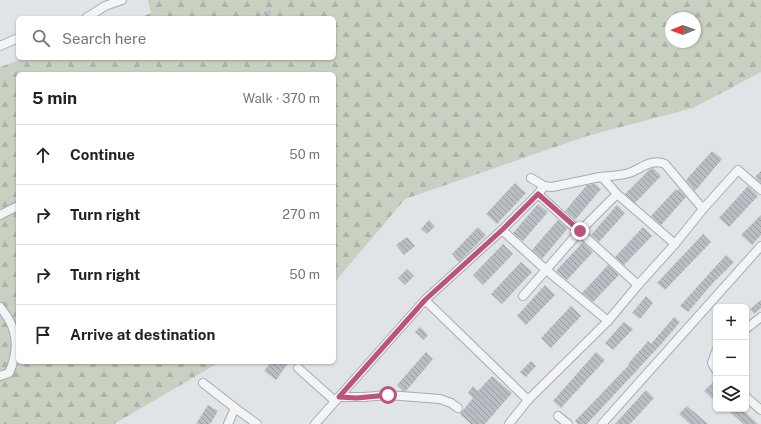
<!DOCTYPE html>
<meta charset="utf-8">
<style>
body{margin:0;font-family:"Public Sans",sans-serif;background:#f6f6f6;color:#222}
.controls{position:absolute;right:12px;bottom:12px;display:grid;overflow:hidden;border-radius:6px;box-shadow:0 1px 3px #0004}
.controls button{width:36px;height:36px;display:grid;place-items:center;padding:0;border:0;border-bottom:1px solid #e0e0e0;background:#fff;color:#222;font:20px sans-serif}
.compass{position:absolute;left:665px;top:12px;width:36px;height:36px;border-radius:50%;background:#fff;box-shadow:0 1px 3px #0004;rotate:269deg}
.stop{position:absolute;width:12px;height:12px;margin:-9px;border:3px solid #be5379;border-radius:50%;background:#fff}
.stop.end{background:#be5379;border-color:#fff;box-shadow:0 1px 4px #0008}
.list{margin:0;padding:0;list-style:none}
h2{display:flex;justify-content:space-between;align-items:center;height:52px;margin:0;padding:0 16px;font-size:17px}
h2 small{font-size:13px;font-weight:400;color:#767676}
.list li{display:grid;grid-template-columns:26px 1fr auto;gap:12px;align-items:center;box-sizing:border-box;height:60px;padding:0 16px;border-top:1px solid #e0e0e0}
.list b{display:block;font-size:15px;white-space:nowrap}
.list em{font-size:13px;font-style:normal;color:#767676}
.icon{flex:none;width:22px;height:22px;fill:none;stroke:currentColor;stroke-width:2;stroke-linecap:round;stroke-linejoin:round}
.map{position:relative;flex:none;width:761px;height:424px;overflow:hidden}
.search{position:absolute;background:#fff;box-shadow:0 1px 3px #0004;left:16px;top:16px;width:320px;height:44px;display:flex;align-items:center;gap:10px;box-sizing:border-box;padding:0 14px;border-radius:6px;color:#767676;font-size:15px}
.panel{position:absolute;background:#fff;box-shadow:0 1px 3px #0004;left:16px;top:72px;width:320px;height:292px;border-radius:6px}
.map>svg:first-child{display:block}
.forest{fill:url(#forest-firs);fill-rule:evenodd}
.building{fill:url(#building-back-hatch)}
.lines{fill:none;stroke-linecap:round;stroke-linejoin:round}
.minor-casing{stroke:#a6acb1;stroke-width:10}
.minor{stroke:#f2f4f6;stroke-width:8}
.route{stroke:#be5379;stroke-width:5}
</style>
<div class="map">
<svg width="761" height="424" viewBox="0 0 761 424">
<defs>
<pattern id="forest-firs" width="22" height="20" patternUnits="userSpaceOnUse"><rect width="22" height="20" fill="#c8d0c2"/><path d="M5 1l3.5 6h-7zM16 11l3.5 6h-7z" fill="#acb3a8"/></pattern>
<pattern id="building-back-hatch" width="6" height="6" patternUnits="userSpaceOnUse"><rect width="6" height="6" fill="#b8bec3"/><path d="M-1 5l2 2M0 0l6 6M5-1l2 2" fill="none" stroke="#969ba0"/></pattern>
</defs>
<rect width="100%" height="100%" fill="#e0e4e7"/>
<!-- forest -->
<path class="forest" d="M148,0H761V72L693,108L587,136L405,199L334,283V74H18V362H220L114,424H0V67L25,58H334V18H139L151,13ZM671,18H695V42H671Z"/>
<!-- building -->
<g class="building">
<polygon points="270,11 271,18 265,18 264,12"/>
<polygon points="712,151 722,159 695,191 686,180"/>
<polygon points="653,168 661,176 635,203 625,194 649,170"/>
<polygon points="761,171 761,183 755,177"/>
<polygon points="515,183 526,193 497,224 486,214"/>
<polygon points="595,184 601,189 575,220 565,211 587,185"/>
<polygon points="748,186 758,196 729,227 719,218"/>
<polygon points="676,189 677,191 679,189 686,197 661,225 651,216"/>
<polygon points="538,204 548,212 523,241 513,233"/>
<polygon points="617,205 625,213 599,242 591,235"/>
<polygon points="761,215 761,235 752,245 741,235"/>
<polygon points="429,220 435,226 427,234 421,229"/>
<polygon points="558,220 568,228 542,259 532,250"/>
<polygon points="478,227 486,235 459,262 452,254"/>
<polygon points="643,227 652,236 624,265 615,257"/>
<polygon points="703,234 711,242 665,290 657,283"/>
<polygon points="407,237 415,246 404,255 396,245"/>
<polygon points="583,242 593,252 567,280 556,271"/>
<polygon points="503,244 513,254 483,285 473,275"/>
<polygon points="726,255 734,262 712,284 688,312 680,306"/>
<polygon points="521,262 532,272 502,304 491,294"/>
<polygon points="608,265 619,275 593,302 582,293"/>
<polygon points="407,269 414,276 405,285 398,278"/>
<polygon points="545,285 555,295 526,325 517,316"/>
<polygon points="646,296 653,303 640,319 632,313"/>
<polygon points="761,300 761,308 754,314 750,309"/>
<polygon points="571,306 581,316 551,348 541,338"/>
<polygon points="674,317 680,322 663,342 587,424 578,424 575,421 629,365 628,364 648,341 651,344"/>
<polygon points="624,322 633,329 613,350 605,343"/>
<polygon points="420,327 428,335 424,340 415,332"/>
<polygon points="426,352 433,359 406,391 403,391 397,385"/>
<polygon points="596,352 605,360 561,408 553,401"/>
<polygon points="531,361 536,366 526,377 520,372"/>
<polygon points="271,362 289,362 276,380 264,371"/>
<polygon points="492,376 512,393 485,424 471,424 460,414 473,398 468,393 473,386 478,391"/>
<polygon points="713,382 716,386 716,402 704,391"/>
<polygon points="646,390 654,398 630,424 615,424"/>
<polygon points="208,405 218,411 210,424 196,424"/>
<polygon points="687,406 708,424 690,424 679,414"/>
<polygon points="727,409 742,409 758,424 743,424"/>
</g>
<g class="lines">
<defs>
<g id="minor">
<polyline points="86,18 105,6 122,0"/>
<polyline points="0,46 18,38"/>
<path d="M600,177C609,176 619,176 629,173C641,169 651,158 665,164L703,209"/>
<polyline points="531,178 544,186 552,187 600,177 604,179 617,194 675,244"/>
<polyline points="538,194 638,285"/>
<polyline points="0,215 18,206"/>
<polyline points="502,230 545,269 608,321"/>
<polyline points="523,296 580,231 617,194"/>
<polyline points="425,300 528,400"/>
<path d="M0,307C18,328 20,348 9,373L0,376"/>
<polyline points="746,329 761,317"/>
<polyline points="716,351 712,363 716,370"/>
<polyline points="298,368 335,401"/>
<polyline points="203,383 235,408"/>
<polyline points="339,397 364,397 388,395 440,399 451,403 458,408"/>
<polyline points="746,397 761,410"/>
<polyline points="558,416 568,424"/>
<polyline points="228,424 235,408 257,424"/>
<polyline points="315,424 425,300 502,230 538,194 544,186"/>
<polyline points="509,424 528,400 608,321 638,285 675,244 703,209 738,170 761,190"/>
<polyline points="602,424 761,246"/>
</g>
</defs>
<!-- minor casing -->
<use href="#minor" class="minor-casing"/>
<!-- minor -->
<use href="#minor" class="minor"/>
</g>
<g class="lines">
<!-- route -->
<polyline class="route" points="388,395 357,398 339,397 425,300 502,230 538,194 580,231"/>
</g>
</svg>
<div class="controls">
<button>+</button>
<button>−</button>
<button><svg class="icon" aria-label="layers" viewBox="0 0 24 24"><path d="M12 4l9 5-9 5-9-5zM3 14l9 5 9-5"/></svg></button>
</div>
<svg class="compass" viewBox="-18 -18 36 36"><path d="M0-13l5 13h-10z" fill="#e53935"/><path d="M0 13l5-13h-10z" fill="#767676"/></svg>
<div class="stop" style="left:388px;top:395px"></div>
<div class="stop end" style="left:580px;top:231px"></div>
<div class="search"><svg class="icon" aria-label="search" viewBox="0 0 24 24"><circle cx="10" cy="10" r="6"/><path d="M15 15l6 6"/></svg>Search here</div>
<section class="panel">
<h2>5 min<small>Walk · 370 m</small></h2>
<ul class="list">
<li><svg class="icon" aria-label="ahead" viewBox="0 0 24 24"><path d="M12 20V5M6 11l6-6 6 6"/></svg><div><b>Continue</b></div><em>50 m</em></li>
<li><svg class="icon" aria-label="right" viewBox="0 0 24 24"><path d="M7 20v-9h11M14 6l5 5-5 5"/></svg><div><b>Turn right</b></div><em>270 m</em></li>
<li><svg class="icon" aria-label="right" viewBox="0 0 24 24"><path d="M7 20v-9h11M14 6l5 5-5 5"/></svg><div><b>Turn right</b></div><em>50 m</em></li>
<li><svg class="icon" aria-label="arrive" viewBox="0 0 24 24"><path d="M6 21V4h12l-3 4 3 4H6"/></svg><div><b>Arrive at destination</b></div></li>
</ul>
</section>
</div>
